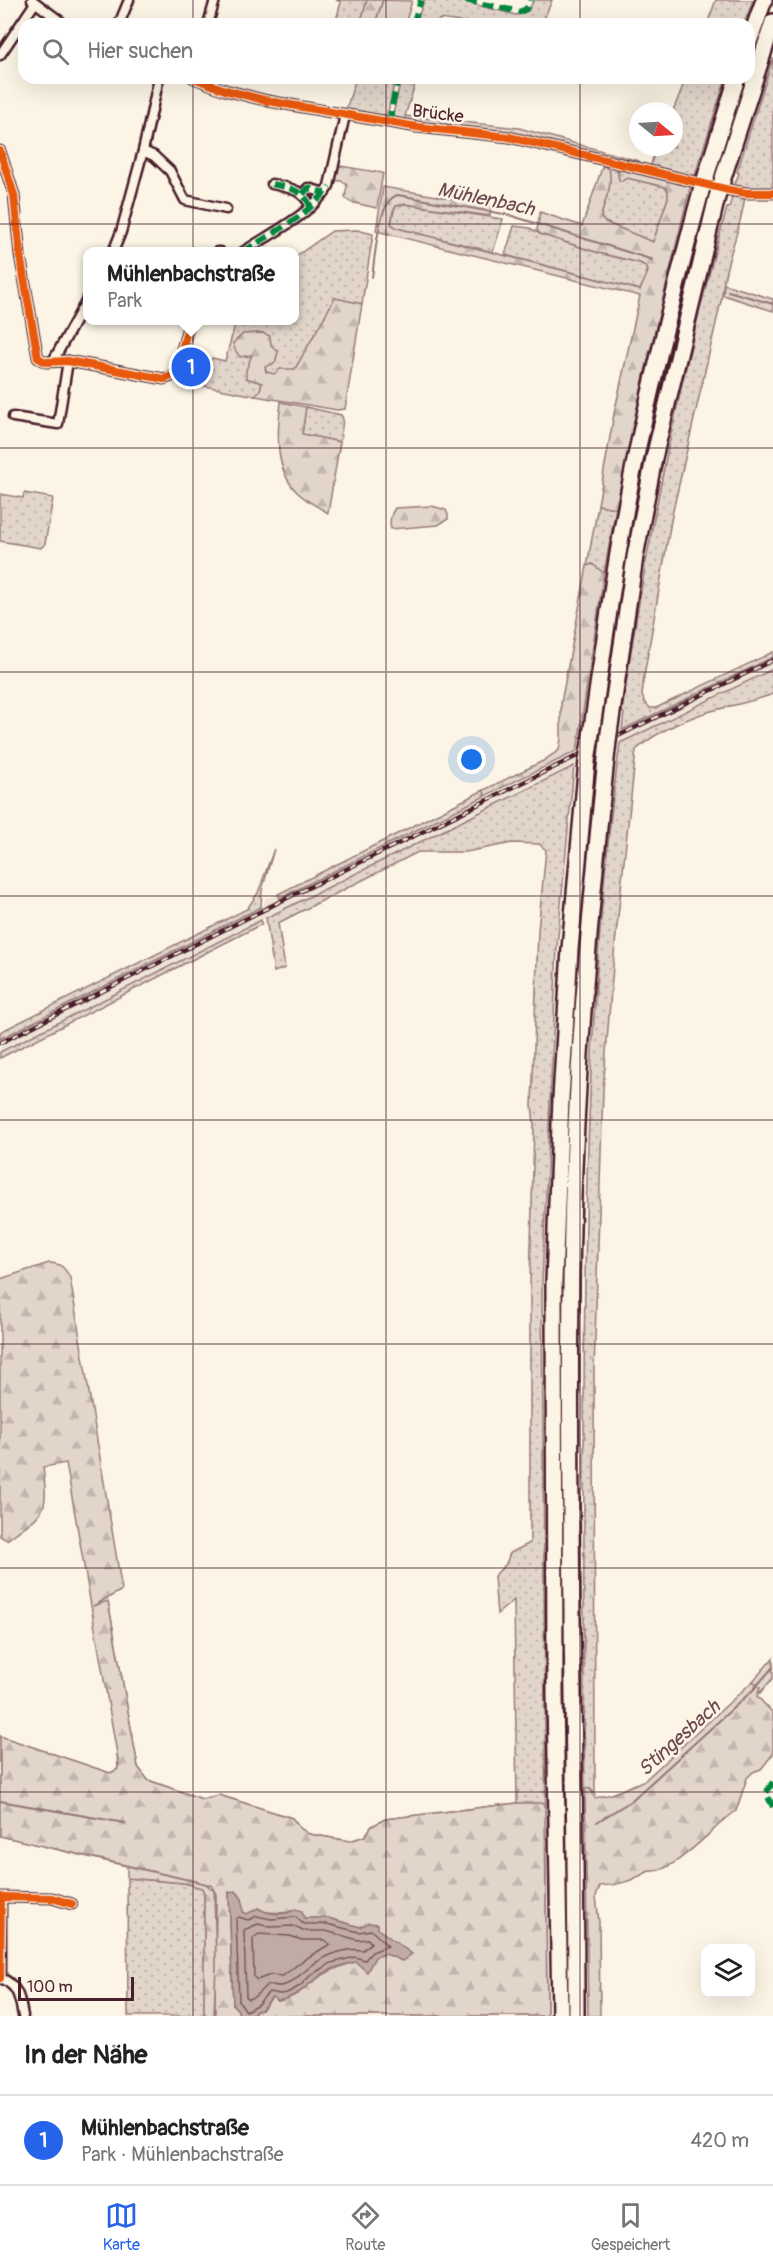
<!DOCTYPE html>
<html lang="de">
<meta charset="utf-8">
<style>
body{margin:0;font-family:Pangolin,sans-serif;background:#f6f6f6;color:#222}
.controls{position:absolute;right:18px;bottom:18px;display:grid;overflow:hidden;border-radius:12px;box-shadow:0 6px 24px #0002}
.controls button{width:54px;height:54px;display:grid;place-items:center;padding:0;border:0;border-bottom:2px solid #e0e0e0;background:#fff;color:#222;font:30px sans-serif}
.compass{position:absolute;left:629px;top:102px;width:54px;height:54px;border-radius:50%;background:#fff;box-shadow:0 6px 24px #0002;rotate:108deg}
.scale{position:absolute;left:18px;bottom:15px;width:116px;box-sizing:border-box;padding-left:6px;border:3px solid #4a1f2b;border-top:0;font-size:16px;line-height:21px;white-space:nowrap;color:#4a1f2b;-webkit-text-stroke:4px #fcf5e5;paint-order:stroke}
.you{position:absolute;left:472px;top:760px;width:21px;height:21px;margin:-15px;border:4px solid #fff;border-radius:50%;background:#1a73e8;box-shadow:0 0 0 9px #1a73e833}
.badge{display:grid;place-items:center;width:39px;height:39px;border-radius:50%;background:#2563eb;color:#fff;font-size:20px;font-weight:700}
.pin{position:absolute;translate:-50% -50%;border:3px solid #fff;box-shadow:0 2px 6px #0006}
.popup{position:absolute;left:83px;top:247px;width:216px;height:78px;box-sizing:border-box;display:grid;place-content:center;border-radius:12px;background:#fff;filter:drop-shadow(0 2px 4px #0005);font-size:20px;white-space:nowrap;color:#767676}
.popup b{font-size:22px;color:#222}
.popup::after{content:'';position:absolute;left:50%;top:100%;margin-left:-12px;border:12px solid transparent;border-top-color:#fff}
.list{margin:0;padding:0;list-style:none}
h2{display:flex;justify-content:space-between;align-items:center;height:78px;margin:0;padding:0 24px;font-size:26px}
h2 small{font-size:20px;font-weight:400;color:#767676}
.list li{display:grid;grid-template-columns:39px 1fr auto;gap:18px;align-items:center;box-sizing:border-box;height:90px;padding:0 24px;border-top:2px solid #e0e0e0}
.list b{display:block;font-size:22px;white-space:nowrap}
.list p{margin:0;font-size:20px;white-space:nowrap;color:#767676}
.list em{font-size:20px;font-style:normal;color:#767676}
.icon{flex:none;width:33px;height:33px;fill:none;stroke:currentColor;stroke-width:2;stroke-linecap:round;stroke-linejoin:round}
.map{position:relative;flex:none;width:773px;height:2016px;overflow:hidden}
.search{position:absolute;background:#fff;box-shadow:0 6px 24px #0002;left:18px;right:18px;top:18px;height:66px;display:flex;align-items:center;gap:15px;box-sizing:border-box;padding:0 21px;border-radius:18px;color:#767676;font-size:22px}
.sheet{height:168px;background:#fff}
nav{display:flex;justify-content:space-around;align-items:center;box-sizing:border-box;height:84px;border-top:2px solid #e0e0e0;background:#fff;font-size:16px;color:#767676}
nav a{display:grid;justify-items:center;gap:3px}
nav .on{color:#2563eb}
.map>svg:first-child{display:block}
.built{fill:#eee5d7}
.grass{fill:url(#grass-dots);stroke:#967a7a;stroke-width:1.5}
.forest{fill:url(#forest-firs);stroke:#967a7a;stroke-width:1.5}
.park{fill:#e2d5ca;stroke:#967a7a;stroke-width:1.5}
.water{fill:#c0aca5;stroke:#917474;stroke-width:1.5}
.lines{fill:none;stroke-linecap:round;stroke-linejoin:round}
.shore{stroke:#79575c;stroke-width:1.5}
.stream{stroke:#917474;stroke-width:2}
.minor-casing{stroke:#4a1f2b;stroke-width:13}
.motorway-casing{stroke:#4a1f2b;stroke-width:20}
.minor{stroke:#fcf5e5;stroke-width:8}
.motorway{stroke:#fcf5e5;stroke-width:15}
.rail-casing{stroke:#4a1f2b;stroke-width:4.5}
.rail{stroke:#fcf5e5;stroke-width:2;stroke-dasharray:7;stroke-linecap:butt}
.motorway-bridge-casing{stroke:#4a1f2b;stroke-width:20;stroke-linecap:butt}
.motorway-bridge{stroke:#fcf5e5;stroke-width:15}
.quiet{stroke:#00873e;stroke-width:6;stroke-dasharray:12 6;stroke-linecap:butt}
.cycleway-casing{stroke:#fcf5e5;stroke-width:11}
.cycleway{stroke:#e8590c;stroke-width:8}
.grid{fill:none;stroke:#4a1f2b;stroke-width:1.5;stroke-opacity:0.55}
.labels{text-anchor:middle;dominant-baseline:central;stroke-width:5;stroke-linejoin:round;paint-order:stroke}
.street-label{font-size:18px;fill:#4a1f2b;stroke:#fcf5e5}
.water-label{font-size:20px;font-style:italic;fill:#6d4950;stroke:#fcf5e5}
</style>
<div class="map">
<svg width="773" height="2016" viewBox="0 0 773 2016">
<defs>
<pattern id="grass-dots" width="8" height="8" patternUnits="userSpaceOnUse" patternTransform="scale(1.5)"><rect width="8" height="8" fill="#e2d5ca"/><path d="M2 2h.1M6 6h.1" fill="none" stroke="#c3b6ae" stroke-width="1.8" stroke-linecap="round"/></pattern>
<pattern id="forest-firs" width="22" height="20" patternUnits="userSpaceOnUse" patternTransform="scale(1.5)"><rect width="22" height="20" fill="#e2d5ca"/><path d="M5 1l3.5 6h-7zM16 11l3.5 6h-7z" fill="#c3b6ae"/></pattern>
</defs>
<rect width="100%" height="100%" fill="#fcf5e5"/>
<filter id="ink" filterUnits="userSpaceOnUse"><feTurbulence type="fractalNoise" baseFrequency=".0167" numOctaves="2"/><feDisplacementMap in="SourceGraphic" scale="12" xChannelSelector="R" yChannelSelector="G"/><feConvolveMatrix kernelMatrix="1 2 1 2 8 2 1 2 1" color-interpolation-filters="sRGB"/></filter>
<g filter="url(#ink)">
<!-- built -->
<polygon class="built" points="773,657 773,669 261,920 0,1052 0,1039 264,905 265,897 268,898 278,894 280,898"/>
<!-- grass -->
<g class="grass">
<polygon points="336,0 367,0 361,21 363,24 335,24 341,2"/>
<polygon points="424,0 457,0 516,15 528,11 534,0 552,0 542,24 473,24 440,19 435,24 416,24"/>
<polygon points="716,0 753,0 744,24 707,24"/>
<polygon points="773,58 773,189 734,187 739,173 737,172"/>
<polygon points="356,78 395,78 388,113 382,116 346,110"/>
<polygon points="401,78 417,78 405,116 519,128 639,161 631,164 397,119 393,115"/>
<polygon points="686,78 726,78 694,178 650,168 656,147 674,147 673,111"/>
<path d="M603,164L617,167L619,180L622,181L627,178L665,187L668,191V198L653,242L604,222L601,218C604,195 617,184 603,164Z"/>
<path d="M733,193L745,196C741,231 724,262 722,297L672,515L644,676L642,695L644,701L650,708H656L773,652V657L622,730L624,713L622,712C646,542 680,374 727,208H729Z"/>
<polygon points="405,204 503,219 493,252 397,228 391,224 395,206"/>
<path d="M514,226L530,228L540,234L599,253L640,263L647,267C648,275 644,284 640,290L505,255Z"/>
<polygon points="357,230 373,234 362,304 335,298 295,369 274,374 266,372 265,367 271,345 263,333 243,334 234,343 245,357 252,354 246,378 262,383 260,390 255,396 204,386 212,358 225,361 236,321 294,320 295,257 332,231"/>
<polygon points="724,284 773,299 773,311 723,295"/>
<polygon points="306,407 341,415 343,419 340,442 302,434"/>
<polygon points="24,493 53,498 45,544 41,548 0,541 0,494 23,498"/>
<polygon points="598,505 616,508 604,573 592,564 587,566"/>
<path d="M773,669V694C755,701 737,704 719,709C693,715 655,732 636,750L614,954L603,1090L594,1370L595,1794L590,1789L585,1788C583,1669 584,1550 584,1431C584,1201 589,971 620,743Z"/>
<polygon points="574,766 557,947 542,1282 547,2016 215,2016 216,1894 214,1887 207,1883 160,1874 0,1836 0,1736 110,1773 118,1769 108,1601 138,1767 148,1780 202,1799 219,1795 292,1818 300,1828 309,1834 350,1841 365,1836 372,1826 385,1819 517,1803 514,1600 497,1614 494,1576 506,1564 510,1553 530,1543 530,1286 534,1124 532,1105 538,931 546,850 539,844 512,843 466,852 418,852 278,923 285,968 274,972 266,918"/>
<polygon points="484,790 485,796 280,898 278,894"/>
<polygon points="274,849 262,890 261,907 0,1039 0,1032 247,909 258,893"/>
<polygon points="261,920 262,924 0,1058 0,1052"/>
<polygon points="773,1658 773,1678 760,1693 759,1688 753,1681"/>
<polygon points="127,1878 184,1883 202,1888 204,1893 204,2016 128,2016"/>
</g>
<!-- forest -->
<g class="forest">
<polygon points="367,0 383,0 375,24 363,24 361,21"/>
<polygon points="334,165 383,173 377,208 350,202 345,198 347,185 341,181 331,180"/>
<path d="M603,165L609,170C614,186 603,202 601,218L605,222L653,242L668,198V191L665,187L627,178L622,181L619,180L617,167L691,184L644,376L616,508L598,505L614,414L640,296L376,231L383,187L491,205L490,216L405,204L396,206L393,211L391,224L397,228L640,290L648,272L647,267L640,263L599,253L540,234L537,230L540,212L582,226Z"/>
<polygon points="335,298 362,304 345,409 337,410 255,396 260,390 262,383 246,378 246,370 252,355 240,357 235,350 233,343 243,334 263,333 270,336 271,345 278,352 275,363 265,367 266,372 274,374 280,369 295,369"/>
<path d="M281,402L306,407L302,434L340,442L328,513C318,507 306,501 297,492C274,469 277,432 281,402Z"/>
<path d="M432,506L446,510L448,515V519L438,525L391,529C389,522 391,514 395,508Z"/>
<polygon points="592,564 604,573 577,751 485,796 484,790 543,761 559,750 561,739 561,703 587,566"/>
<path d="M49,1263C61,1263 65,1268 70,1278L122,1590L93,1606L108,1601L138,1767L148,1780L202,1799L219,1795L292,1818L300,1828L309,1834L350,1841L365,1836L372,1826L385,1819L517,1803H545L547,2016H251L256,2011L262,2010L272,1997L278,2001C301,1996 301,1989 318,1978C331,1969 368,1956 384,1954C390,1954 397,1959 402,1961L368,1923L360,1927L328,1918H304L289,1913L264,1912L247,1914L242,1912V1899L229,1893L233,2005L238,2010L239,2016H215L216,1894L211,1885L0,1836V1736L110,1773L117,1770L119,1765L66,1463L43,1467C49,1517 44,1511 7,1540L0,1536V1279Z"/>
<path d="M753,1681L760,1688L757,1696L773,1713V1754L761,1769L753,1772L747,1778L736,1811C715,1825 673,1875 649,1871C632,1881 619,1885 600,1886L596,1896L599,1922L600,2016H588L585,1788L590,1789L595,1798L612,1794L645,1780Z"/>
<polygon points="127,1866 206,1884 214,1891 216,1964 214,2016 204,2016 204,1893 202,1888 184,1883 127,1878"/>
</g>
<!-- park -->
<g class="park">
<polygon points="383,0 412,1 405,24 375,24"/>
<polygon points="185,348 206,354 198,382 184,378 178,372"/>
</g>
<!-- water -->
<path class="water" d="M236,1891L242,1899L243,1912L247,1914L258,1908C269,1915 284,1916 296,1909L302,1911L304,1918H328L360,1927L368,1923L378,1924V1929L412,1954L402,1961L386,1954L375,1957L367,1972L356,1962C349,1964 340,1965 332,1969C311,1978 303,1996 278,2001L272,1997L261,2010L256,2011L251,2016H239L238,2010L233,2005L229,1892Z"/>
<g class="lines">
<!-- shore -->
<g class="shore">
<polygon points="257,1916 271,1919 296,1917 303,1924 327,1924 359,1932 371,1930 388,1946 372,1952 365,1960 355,1957 331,1963 311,1975 300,1986 287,1993 280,1994 269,1992 258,2004 246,2011 239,2001 236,1919 239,1917 248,1920"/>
<path d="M258,1924L270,1927L293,1926L303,1931H326L358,1940L368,1939L371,1943L363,1950C343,1947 319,1958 305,1971C298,1976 294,1982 285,1985C279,1988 274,1984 267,1985L254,1997L248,1999L246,1996L244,1930Z"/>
<polygon points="259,1934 290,1936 302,1940 325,1940 330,1944 302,1961 283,1976 270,1975 257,1980 254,1977 253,1938"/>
</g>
<!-- stream -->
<g class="stream">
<path d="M372,277C375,259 378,198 398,195L509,215L653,260"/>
<polyline points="728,291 773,304"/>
<polyline points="0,1801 125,1823"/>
<polyline points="597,1822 631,1801 753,1690 773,1667"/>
</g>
<defs>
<g id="minor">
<polyline points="32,0 64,24"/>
<polyline points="119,24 129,0"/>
<polyline points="208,24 215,0"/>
<polyline points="0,55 35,3"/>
<polyline points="194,78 225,90 268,101 417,127 509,137 729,190 746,193 773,193"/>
<polyline points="0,151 14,195 20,255 38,358 46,362 68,361 164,379 174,375 176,371 190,320"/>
<polyline points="143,151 154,156 170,171 185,200 226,209"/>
<path d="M272,184C289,188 303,189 311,207"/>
<polyline points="303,194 308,188 325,193"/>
<polyline points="113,252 121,232 143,151 159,78"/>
<polyline points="217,252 220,252"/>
<path d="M243,252C270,234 312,214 329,186L345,115"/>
<polyline points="53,361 88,298"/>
<polyline points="13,417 58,424 68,361"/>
<path d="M0,1978C18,1984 20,1999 23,2016"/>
<polyline points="1,1978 1,1897 52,1898 72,1904"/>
</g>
<g id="motorway">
<polyline points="749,42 764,0"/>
<polyline points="706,176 737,78"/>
<polyline points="722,181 773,22"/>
<polyline points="609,733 635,557 654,458 718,193"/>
<path d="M590,742C604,645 617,547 637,451C656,363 678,277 701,191"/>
<polyline points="560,2016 555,1693 554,1282 561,1099 570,949 587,761"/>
<path d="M576,2016C576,1772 568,1528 571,1283C573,1105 588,927 607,750"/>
</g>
</defs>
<!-- minor casing -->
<use href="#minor" class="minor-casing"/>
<!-- motorway casing -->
<use href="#motorway" class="motorway-casing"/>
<!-- minor -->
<use href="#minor" class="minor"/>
<!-- motorway -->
<use href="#motorway" class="motorway"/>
<defs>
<polyline id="rail" points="0,1043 279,902 773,660"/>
</defs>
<!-- rail casing -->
<use href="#rail" class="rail-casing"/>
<!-- rail -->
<use href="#rail" class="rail"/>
<defs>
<g id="motorway-bridge">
<polyline points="701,191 706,176"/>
<polyline points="718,193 722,181"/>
<polyline points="607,750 609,733"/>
<polyline points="587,761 590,742"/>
</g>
</defs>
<!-- motorway-bridge casing -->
<use href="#motorway-bridge" class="motorway-bridge-casing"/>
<!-- motorway-bridge -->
<use href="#motorway-bridge" class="motorway-bridge"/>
<!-- quiet -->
<g class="quiet">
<polyline points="465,0 520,12 526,9 531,0"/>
<polyline points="413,24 421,0"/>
<polyline points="391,123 391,109 399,78"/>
<path d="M272,184C289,188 303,189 311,207"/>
<polyline points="303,194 308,188 325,193"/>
<polyline points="217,252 220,252"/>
<path d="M243,252C270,234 312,214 329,186"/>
<polyline points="773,1782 766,1793 773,1807"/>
</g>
<defs>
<g id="cycleway">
<polyline points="194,78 225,90 268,101 417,127 509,137 729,190 746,193 773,193"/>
<polyline points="0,151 14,195 20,255 38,358 46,362 68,361 164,379 174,375 176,371 190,320"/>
<polyline points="0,1978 1,1897 52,1898 72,1904"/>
</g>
</defs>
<!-- cycleway casing -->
<use href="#cycleway" class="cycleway-casing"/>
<!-- cycleway -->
<use href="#cycleway" class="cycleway"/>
</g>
</g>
<!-- grid -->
<path class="grid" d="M193,0V24M386,0V24M580,0V24M193,78V2016M386,78V2016M580,78V2016M0,224H773M0,448H773M0,672H773M0,896H773M0,1120H773M0,1344H773M0,1568H773M0,1792H773"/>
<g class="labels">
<!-- street labels -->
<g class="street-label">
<text transform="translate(438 114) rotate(7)">Brücke</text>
</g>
<!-- water labels -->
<g class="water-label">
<text transform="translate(486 199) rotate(12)">Mühlenbach</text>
<text transform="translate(679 1738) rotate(-42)">Stingesbach</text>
</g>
</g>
</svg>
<div class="controls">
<button><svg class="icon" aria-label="layers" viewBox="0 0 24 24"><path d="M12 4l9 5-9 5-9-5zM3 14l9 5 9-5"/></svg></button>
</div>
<svg class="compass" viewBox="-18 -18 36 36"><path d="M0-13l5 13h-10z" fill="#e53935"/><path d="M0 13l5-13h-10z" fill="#767676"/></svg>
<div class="scale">100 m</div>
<div class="you"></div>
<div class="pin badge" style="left:191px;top:367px">1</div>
<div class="popup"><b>Mühlenbachstraße</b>Park</div>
<div class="search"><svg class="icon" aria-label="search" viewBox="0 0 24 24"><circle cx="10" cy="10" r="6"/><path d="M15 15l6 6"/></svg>Hier suchen</div>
</div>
<section class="sheet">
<h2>In der Nähe<small></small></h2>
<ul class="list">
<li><span class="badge">1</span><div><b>Mühlenbachstraße</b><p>Park · Mühlenbachstraße</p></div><em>420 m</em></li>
</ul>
</section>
<nav>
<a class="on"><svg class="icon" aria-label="map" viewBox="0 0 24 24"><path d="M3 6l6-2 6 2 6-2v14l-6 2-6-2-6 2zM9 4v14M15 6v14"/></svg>Karte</a>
<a><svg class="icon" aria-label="directions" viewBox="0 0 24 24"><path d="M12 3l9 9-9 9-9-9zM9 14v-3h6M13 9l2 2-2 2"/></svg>Route</a>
<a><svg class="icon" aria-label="saved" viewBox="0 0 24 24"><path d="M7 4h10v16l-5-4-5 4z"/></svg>Gespeichert</a>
</nav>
